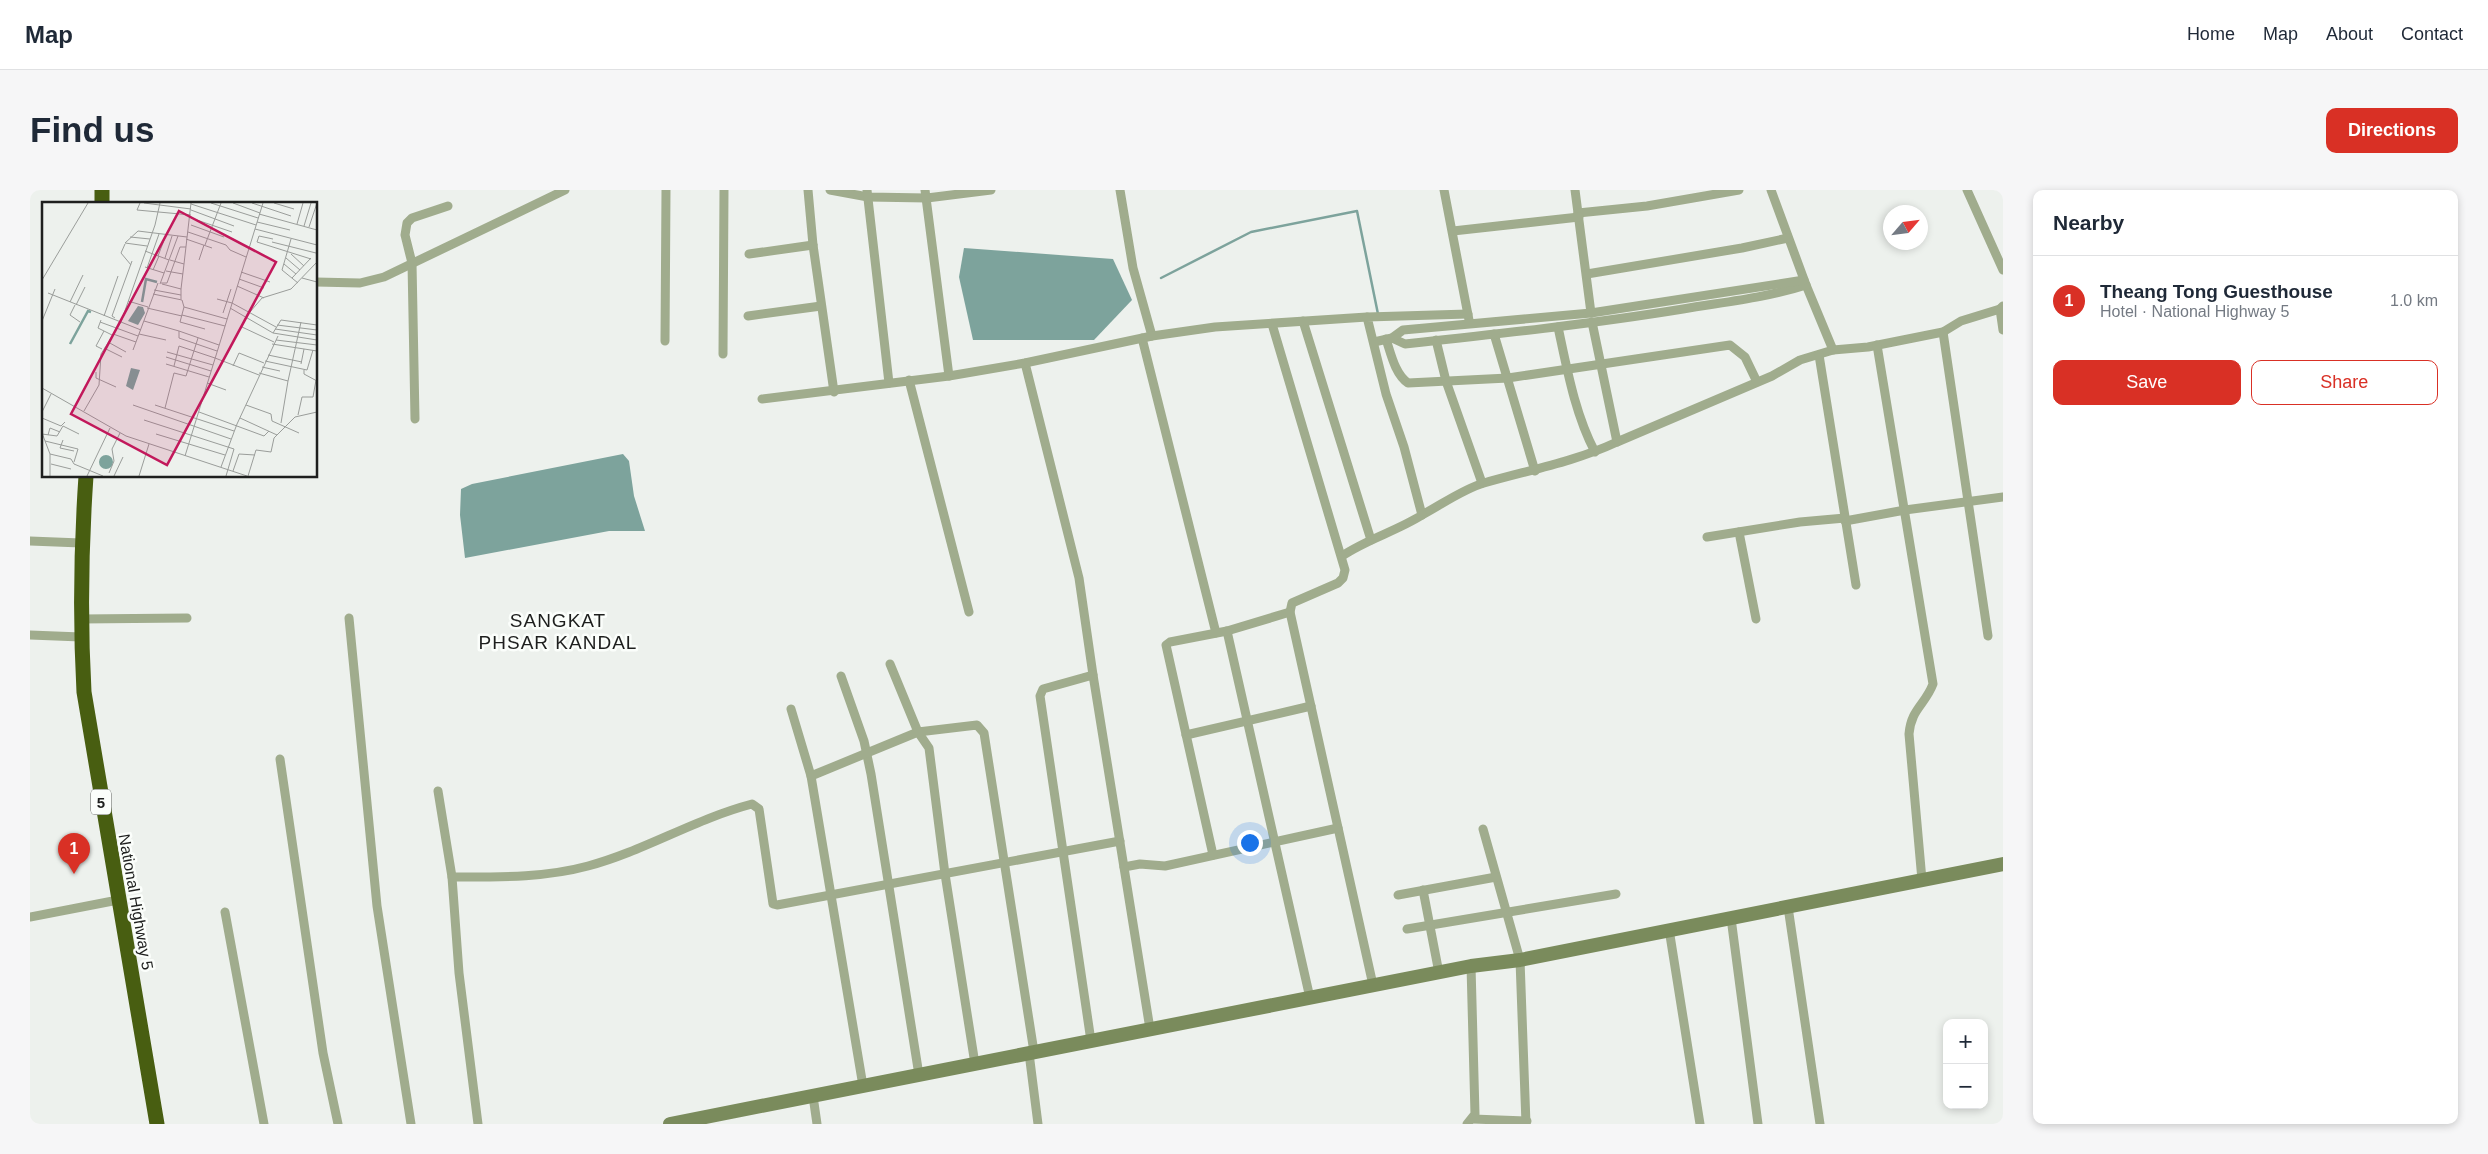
<!DOCTYPE html>
<meta charset="utf-8">
<style>
body{margin:0;font-family:Arial,sans-serif;background:#f6f6f7;color:#1f2937}
.controls{position:absolute;right:15px;bottom:15px;display:grid;overflow:hidden;border-radius:10px;box-shadow:0 2px 8px #0003}
.controls button{width:45px;height:45px;display:grid;place-items:center;padding:0;border:0;border-bottom:1px solid #e0e1e3;background:#fff;color:#1f2937;font:25px sans-serif}
.compass{position:absolute;left:1853px;top:15px;width:45px;height:45px;border-radius:50%;background:#fff;box-shadow:0 2px 8px #0003;rotate:62deg}
.you{position:absolute;left:1219px;top:652px;width:18px;height:18px;margin:-12px;border:4px solid #fff;border-radius:50%;background:#1a73e8;box-shadow:0 0 0 8px #1a73e833}
.badge{display:grid;place-items:center;width:32px;height:32px;border-radius:50%;background:#d93025;color:#fff;font-size:16px;font-weight:700}
.pin{position:absolute;translate:-50% -41px;filter:drop-shadow(0 1px 2px #0008)}
.pin::after{content:'';position:absolute;top:26px;width:18px;height:15px;background:inherit;clip-path:polygon(0 0,100% 0,50% 100%)}
.list{margin:0;padding:0;list-style:none}
h2{display:flex;justify-content:space-between;align-items:center;height:65px;margin:0;padding:0 20px;font-size:21px}
h2 small{font-size:16px;font-weight:400;color:#747a83}
.list li{display:grid;grid-template-columns:32px 1fr auto;gap:15px;align-items:center;box-sizing:border-box;height:90px;padding:0 20px;border-top:1px solid #e0e1e3}
.list b{display:block;font-size:19px;white-space:nowrap}
.list p{margin:0;font-size:16px;white-space:nowrap;color:#747a83}
.list em{font-size:16px;font-style:normal;color:#747a83}
.actions{display:flex;gap:10px;padding:15px 20px}
.actions a{flex:1;padding:11px 0;border:1px solid #d93025;border-radius:10px;text-align:center;font-size:18px;color:#d93025}
.actions .main{background:#d93025;color:#fff}
.map{position:relative;flex:none;width:1973px;height:934px;overflow:hidden;border-radius:10px}
header{display:flex;align-items:center;gap:30px;box-sizing:border-box;height:70px;padding:0 25px;background:#fff;border-bottom:1px solid #e0e1e3}
header strong{font-size:24px}
nav{display:flex;gap:28px;margin-inline-start:auto;font-size:18px}
.intro{display:flex;align-items:center;justify-content:space-between;box-sizing:border-box;height:120px;padding:0 30px}
h1{margin:0;font-size:35px}
.button{padding:12px 22px;border-radius:10px;background:#d93025;color:#fff;font-size:18px;font-weight:700}
main{display:flex;gap:30px;padding:0 30px}
aside{flex:1;background:#fff;border-radius:10px;box-shadow:0 2px 8px #0003}
.map>svg:first-child{display:block}
.water{fill:#7da39c}
.lines{fill:none;stroke-linecap:round;stroke-linejoin:round}
.stream{stroke:#7da39c;stroke-width:2.5}
.street{stroke:#a0ac8d;stroke-width:9}
.secondary{stroke:#7a8b5c;stroke-width:14}
.highway{stroke:#485e11;stroke-width:15}
.labels{text-anchor:middle;dominant-baseline:central;stroke-width:5;stroke-linejoin:round;paint-order:stroke}
.shield{fill:#fbfefb;stroke:#606260;stroke-width:1}
.shield-label{font-size:15px;font-weight:bold;fill:#1e1f1e}
.street-label{font-size:16px;fill:#1e1f1e;stroke:#fbfefb}
.quarter-label{font-size:19px;letter-spacing:1px;fill:#1e1f1e;stroke:#fbfefb}
.inset-river{fill:none;stroke:#7da39c;stroke-width:2.5}
.inset-road{fill:none;stroke:#9a9d9a;stroke-width:1}
.view{fill:#c2185b;fill-opacity:0.15;stroke:#c2185b;stroke-width:2.5}
.inset-edge{fill:none;stroke:#1e1f1e;stroke-width:2.5}
</style>
<header>
<strong>Map</strong>
<nav><a>Home</a><a>Map</a><a>About</a><a>Contact</a></nav>
</header>
<div class="intro"><h1>Find us</h1><a class="button">Directions</a></div>
<main>
<div class="map">
<svg width="1973" height="934" viewBox="0 0 1973 934">
<rect width="100%" height="100%" fill="#edf1ed"/>
<!-- water -->
<g class="water">
<polygon points="934,58 1083,69 1102,110 1064,150 943,150 929,87"/>
<polygon points="593,264 599,271 604,306 615,341 579,341 435,368 430,325 431,299 442,294"/>
</g>
<g class="lines">
<!-- stream -->
<polyline class="stream" points="1131,88 1221,42 1327,21 1348,124"/>
<!-- street -->
<g class="street">
<polyline points="778,0 783,55 804,202"/>
<polyline points="800,0 838,7 897,8 961,0"/>
<polyline points="837,0 859,193"/>
<polyline points="895,0 919,186"/>
<polyline points="1090,0 1103,78 1122,146"/>
<polyline points="1414,0 1439,130"/>
<polyline points="1545,0 1561,123"/>
<polyline points="1741,0 1776,95 1803,160"/>
<polyline points="1937,0 1973,80"/>
<polyline points="1548,23 1617,16 1709,0"/>
<polyline points="1423,41 1549,27"/>
<polyline points="719,64 783,55"/>
<polyline points="1557,84 1712,58 1758,48"/>
<polyline points="286,92 330,93 354,87 535,0"/>
<polyline points="1970,119 1973,140"/>
<polyline points="718,126 791,116"/>
<polyline points="1273,131 1341,350"/>
<polyline points="1562,132 1587,252 1742,186 1770,170 1803,160 1838,157 1913,142 1931,131 1970,119 1973,116"/>
<polyline points="1242,134 1315,380 1313,388 1308,393 1262,413 1260,422 1343,795"/>
<path d="M1528,137C1537,179 1545,224 1565,262"/>
<polyline points="1913,142 1958,446"/>
<polyline points="1464,144 1505,281"/>
<polyline points="1112,148 1186,443"/>
<path d="M1362,148L1375,154C1468,144 1561,134 1653,119C1694,112 1736,108 1776,95"/>
<path d="M1356,149C1361,164 1365,184 1378,193L1478,188L1700,155L1715,167L1727,192"/>
<polyline points="1406,150 1416,191 1452,293"/>
<polyline points="635,151 636,0"/>
<polyline points="1344,152 1362,148 1373,140 1561,123 1774,90"/>
<path d="M1847,155L1903,494C1895,515 1881,519 1879,544L1892,690"/>
<polyline points="693,164 694,0"/>
<polyline points="1789,165 1826,395"/>
<polyline points="995,173 1049,388 1063,485"/>
<polyline points="879,190 939,422"/>
<polyline points="732,209 919,186 995,173 1122,146 1185,137 1337,127"/>
<polyline points="385,229 382,73 375,45 377,33 382,28 418,16"/>
<path d="M1392,325C1411,315 1433,299 1454,293C1499,280 1544,272 1587,252"/>
<polyline points="1815,331 1875,320 1973,307"/>
<polyline points="1709,342 1726,429"/>
<polyline points="1677,347 1770,332 1815,328"/>
<polyline points="0,351 51,353"/>
<path d="M1312,366C1337,349 1367,341 1392,325L1374,257L1356,204L1337,127L1438,124"/>
<polyline points="319,428 347,716 381,934"/>
<polyline points="51,429 157,428"/>
<polyline points="1197,441 1280,808"/>
<polyline points="0,445 51,447"/>
<polyline points="860,474 888,542 899,558 915,684 945,874"/>
<polyline points="811,486 834,551 841,584 889,885"/>
<polyline points="761,519 781,586 833,896"/>
<polyline points="1156,545 1281,516"/>
<polyline points="250,569 293,863 308,934"/>
<polyline points="781,586 888,542 947,535 954,543 1004,862"/>
<polyline points="408,601 422,687 429,783 448,934"/>
<polyline points="1453,639 1490,770 1496,934"/>
<polyline points="1183,665 1136,455 1140,452 1197,441 1260,422"/>
<polyline points="1094,677 1110,674 1135,676 1308,638"/>
<path d="M422,687C468,687 514,688 558,676C614,661 665,629 722,614L729,619L743,714L747,715L1090,651"/>
<polyline points="1393,700 1409,783"/>
<polyline points="1368,705 1466,687"/>
<polyline points="1758,717 1790,934"/>
<polyline points="195,722 234,934"/>
<polyline points="0,727 88,710"/>
<polyline points="1701,728 1728,934"/>
<polyline points="1377,739 1586,704"/>
<polyline points="1639,739 1670,934"/>
<polyline points="1061,851 1010,506 1013,499 1063,485 1120,839"/>
<polyline points="999,863 1008,934"/>
<polyline points="783,906 787,934"/>
<polyline points="1443,929 1497,931"/>
<polyline points="1437,934 1445,924 1441,776"/>
</g>
<!-- secondary -->
<polyline class="secondary" points="640,934 1441,776 1490,770 1973,674"/>
<!-- highway -->
<g class="highway">
<polyline points="72,14 72,0"/>
<path d="M56,286C51,359 50,430 54,502L127,934"/>
</g>
</g>
<g class="labels">
<!-- shield labels -->
<rect class="shield" x="61" y="599.5" width="20" height="25" rx="4"/>
<g class="shield-label">
<text x="71" y="612">5</text>
</g>
<!-- street labels -->
<g class="street-label">
<text transform="translate(106 712) rotate(80)">National Highway 5</text>
</g>
<!-- quarter labels -->
<g class="quarter-label">
<text x="528" y="430">SANGKAT<tspan x="528" dy="22">PHSAR KANDAL</tspan></text>
</g>
</g>
<!-- overview -->
<g transform="translate(12 12)">
<rect width="275" height="275" fill="#edf1ed"/>
<path d="M96,104L101,105L103,111L96,123L86,119ZM89,166L98,168L91,188L84,184ZM57 260a7 7 0 1 1 14 0a7 7 0 1 1-14 0Z" fill="#7da39c"/>
<path class="inset-river" d="M100,100L104,77L115,80M28,142L46,109L49,110"/>
<path class="inset-road" d="M98,1L95,8L149,13M102,1L149,7M169,1L216,16M191,1L218,11M210,1L249,14M232,1L252,7M149,2L214,23M149,8L192,24M217,12L275,28M149,16L190,30M215,20L248,28M255,22L261,1M149,23L182,35M262,24L269,1M267,25L275,1M213,27L275,43M146,30L184,43L188,48L204,55M88,35L108,37M144,37L170,46M231,37L217,34L215,40L269,57M249,37L240,68L256,81M230,40L274,51M83,42L79,51L89,63M163,43L179,1M105,44L83,41L96,29L145,35M103,49L127,58M249,52L262,64M116,54L124,33M123,56L130,34M244,56L258,68M128,58L142,62L149,1M157,58L162,43M242,62L254,72M103,65L122,71M105,66L117,32M111,68L117,54M124,69L141,72M199,70L228,80M250,76L269,56M260,76L275,80M197,77L222,86M0,78L46,1M119,81H125L138,45H144M118,82L136,34M120,82L139,87V97M195,84L222,96M139,87L142,62M112,88L139,93M6,91L99,128M111,92L140,98L142,105L185,117M175,97L190,101L234,125M86,99L106,105M28,100L41,73M33,103L28,113L38,120M34,103L43,85M142,105L138,120L163,127M105,106L140,114M188,106L231,131M208,110L220,96L249,87L275,60M181,111L189,87M140,113L183,124M62,114L76,74M73,116L70,114L90,59M59,118L56,126L70,133M0,119L13,87M102,119L137,129M58,120L96,134M235,123L275,128M275,123L239,118L231,131L275,138M200,125L232,140M233,127L275,133M71,132L94,140M97,132L124,138M234,138L275,143M66,140L84,150M230,142L275,149M62,146L80,155M60,147L54,144L62,129M91,148L116,81M175,149L137,136V129L177,143M125,150L171,163M226,153L260,160M124,155L169,169M173,156L217,173M223,159L265,168L271,148M124,162L167,175M259,162L262,147M132,164L137,144L173,156M191,164L197,151L222,161M220,165L238,169M262,168V172L275,179M54,170V176L74,185M217,171L246,179L259,120M165,181L184,188M0,186L84,234L205,274M91,203L189,237M113,203L192,229M204,203L229,212L230,219L257,231M123,206L132,171L144,174L156,136M42,209L57,183L59,152L79,120L113,23L118,1M0,210L9,192M157,210L222,234L227,229M256,213L260,195H271L274,178M0,216L19,224L23,220M198,216L235,233M102,218L192,247L184,274M239,221L246,179M21,224L37,232M0,231L8,252V274M0,232L15,234L21,224M114,232L183,253M6,233L8,226L18,230M21,238L18,246L32,249M3,239L36,247L32,260M8,252L29,257L32,262L61,274M143,254L221,1M9,262L29,267M179,265L195,222L236,134M191,269L197,252L213,253M67,271L72,259L70,247L78,231M45,274L68,226M72,274L81,255M97,274L107,242M206,274L214,248L229,250L232,236L253,215L275,210"/>
<path class="view" d="M137,9L234,60L125,263L29,212Z"/>
<rect width="275" height="275" class="inset-edge"/>
</g>
</svg>
<div class="controls">
<button>+</button>
<button>−</button>
</div>
<svg class="compass" viewBox="-18 -18 36 36"><path d="M0-13l5 13h-10z" fill="#e53935"/><path d="M0 13l5-13h-10z" fill="#747a83"/></svg>
<div class="you"></div>
<div class="pin badge" style="left:44px;top:684px">1</div>
</div>
<aside>
<h2>Nearby<small></small></h2>
<ul class="list">
<li><span class="badge">1</span><div><b>Theang Tong Guesthouse</b><p>Hotel · National Highway 5</p></div><em>1.0 km</em></li>
</ul>
<div class="actions"><a class="main">Save</a><a>Share</a></div>
</aside>
</main>
